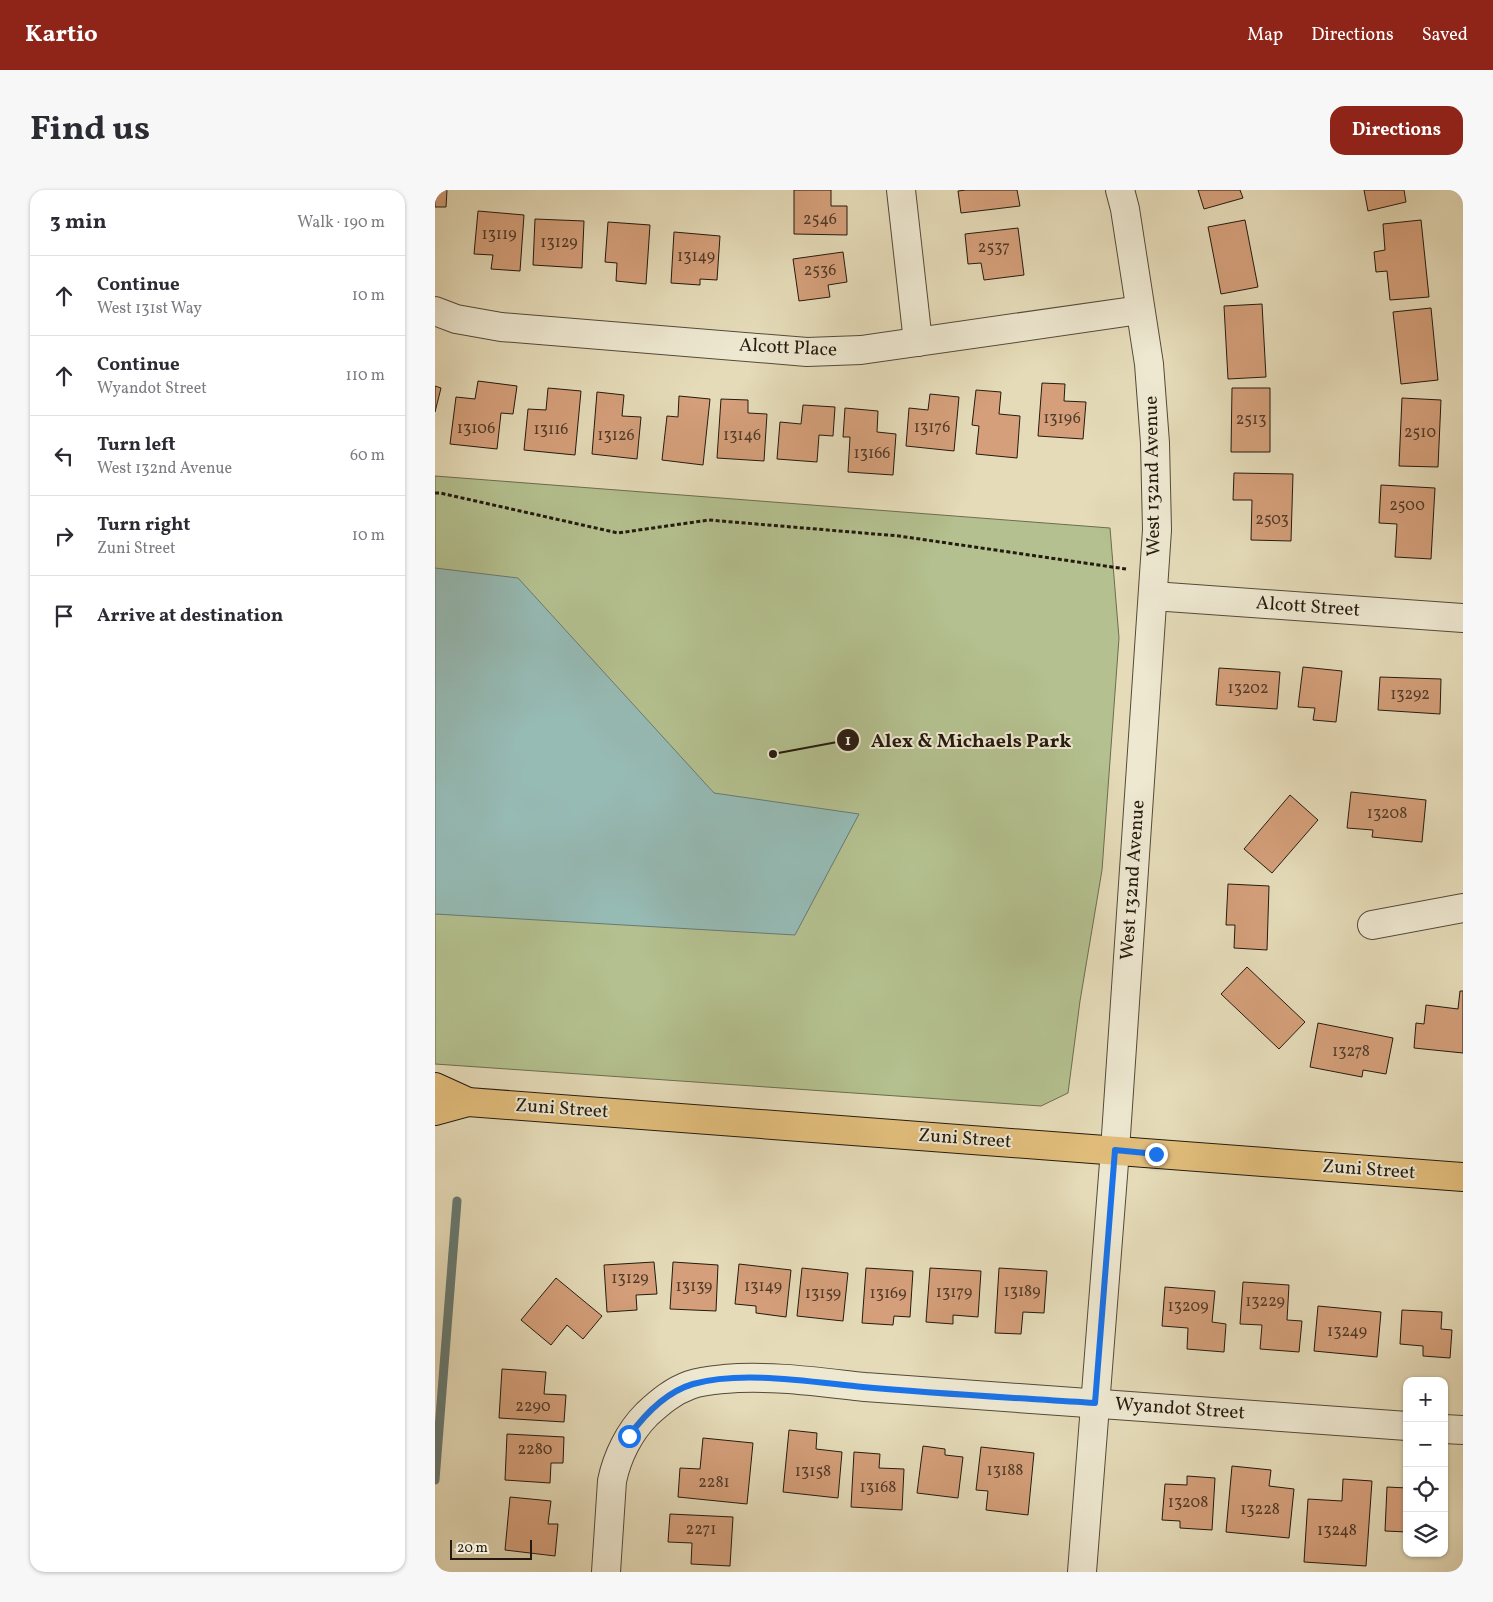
<!DOCTYPE html>
<meta charset="utf-8">
<style>
body{margin:0;font-family:Vollkorn,serif;background:#f7f7f7;color:#2b2b33}
.controls{position:absolute;right:15px;bottom:15px;display:grid;overflow:hidden;border-radius:10px;box-shadow:0 1px 4px #0004}
.controls button{width:45px;height:45px;display:grid;place-items:center;padding:0;border:0;border-bottom:1px solid #e1e1e2;background:#fff;color:#2b2b33;font:25px sans-serif}
.scale{position:absolute;left:15px;bottom:12px;width:82px;box-sizing:border-box;padding-left:5px;border:2px solid #241a0f;border-top:0;font-size:14px;line-height:18px;white-space:nowrap;color:#241a0f;-webkit-text-stroke:4px #eee8d1;paint-order:stroke}
.stop{position:absolute;width:15px;height:15px;margin:-11px;border:4px solid #1a73e8;border-radius:50%;background:#fff}
.stop.end{background:#1a73e8;border-color:#fff;box-shadow:0 1px 5px #0008}
.list{margin:0;padding:0;list-style:none}
h2{display:flex;justify-content:space-between;align-items:center;height:65px;margin:0;padding:0 20px;font-size:21px}
h2 small{font-size:16px;font-weight:400;color:#7c7c81}
.list li{display:grid;grid-template-columns:32px 1fr auto;gap:15px;align-items:center;box-sizing:border-box;height:80px;padding:0 20px;border-top:1px solid #e1e1e2}
.list b{display:block;font-size:19px;white-space:nowrap}
.list p{margin:0;font-size:16px;white-space:nowrap;color:#7c7c81}
.list em{font-size:16px;font-style:normal;color:#7c7c81}
.icon{flex:none;width:28px;height:28px;fill:none;stroke:currentColor;stroke-width:2;stroke-linecap:round;stroke-linejoin:round}
.map{position:relative;flex:none;width:1028px;height:1382px;overflow:hidden;border-radius:15px}
header{display:flex;align-items:center;gap:30px;box-sizing:border-box;height:70px;padding:0 25px;background:#8f2418;color:#fff}
header strong{font-size:24px}
nav{display:flex;gap:28px;margin-inline-start:auto;font-size:18px}
.intro{display:flex;align-items:center;justify-content:space-between;box-sizing:border-box;height:120px;padding:0 30px}
h1{margin:0;font-size:35px}
.button{padding:12px 22px;border-radius:15px;background:#8f2418;color:#fff;font-size:18px;font-weight:700}
main{display:flex;gap:30px;padding:0 30px}
aside{flex:1;background:#fff;border-radius:15px;box-shadow:0 1px 4px #0004}
.map>svg:first-child{display:block}
.green{fill:#b4c08f;stroke:#6c6d4f}
.water{fill:#96bab4;stroke:#687a72}
.lines{fill:none;stroke-linecap:round;stroke-linejoin:round}
.stream{stroke:#687a72;stroke-width:9}
.building{fill:#d49f7a;stroke:#241a0f}
.minor-casing{stroke:#544a39;stroke-width:30}
.major-casing{stroke:#241a0f;stroke-width:30}
.path{stroke:#241a0f;stroke-width:3;stroke-dasharray:4 2.5;stroke-linecap:butt}
.minor{stroke:#eee8d1;stroke-width:28}
.major{stroke:#e2be7c;stroke-width:28}
.route{stroke:#1a73e8;stroke-width:6}
.labels{text-anchor:middle;dominant-baseline:central;stroke-width:4;stroke-linejoin:round;paint-order:stroke}
.number-label{font-size:16px;fill:#503b2a}
.street-label{font-size:19px;fill:#241a0f;stroke:#eee8d1}
.leader{fill:none;stroke:#241a0f;stroke-width:2}
.callout-dot{fill:#241a0f;stroke:#eee8d1;stroke-width:2}
.mark-label{font-size:15px;text-anchor:middle;font-weight:bold;fill:#fff}
.callout-label{font-size:20px;text-anchor:middle;font-weight:bold;fill:#241a0f;stroke:#eee8d1;stroke-width:4;stroke-linejoin:round;paint-order:stroke}
</style>
<header>
<strong>Kartio</strong>
<nav><a>Map</a><a>Directions</a><a>Saved</a></nav>
</header>
<div class="intro"><h1>Find us</h1><a class="button">Directions</a></div>
<main>
<aside>
<h2>3 min<small>Walk · 190 m</small></h2>
<ul class="list">
<li><svg class="icon" aria-label="ahead" viewBox="0 0 24 24"><path d="M12 20V5M6 11l6-6 6 6"/></svg><div><b>Continue</b><p>West 131st Way</p></div><em>10 m</em></li>
<li><svg class="icon" aria-label="ahead" viewBox="0 0 24 24"><path d="M12 20V5M6 11l6-6 6 6"/></svg><div><b>Continue</b><p>Wyandot Street</p></div><em>110 m</em></li>
<li><svg class="icon" aria-label="left" viewBox="0 0 24 24"><path d="M17 20v-9H6M10 6l-5 5 5 5"/></svg><div><b>Turn left</b><p>West 132nd Avenue</p></div><em>60 m</em></li>
<li><svg class="icon" aria-label="right" viewBox="0 0 24 24"><path d="M7 20v-9h11M14 6l5 5-5 5"/></svg><div><b>Turn right</b><p>Zuni Street</p></div><em>10 m</em></li>
<li><svg class="icon" aria-label="arrive" viewBox="0 0 24 24"><path d="M6 21V4h12l-3 4 3 4H6"/></svg><div><b>Arrive at destination</b></div></li>
</ul>
</aside>
<div class="map">
<svg width="1028" height="1382" viewBox="0 0 1028 1382">
<rect width="100%" height="100%" fill="#e5dbb8"/>
<filter id="stains"><feTurbulence type="fractalNoise" baseFrequency=".004" numOctaves="4"/><feColorMatrix values="0 0 0 0 .2 0 0 0 0 .09 0 0 0 0 .02 0 0 0 .5 -.17"/></filter>
<radialGradient id="worn" r=".72"><stop offset=".6" stop-color="#630" stop-opacity="0"/><stop offset="1" stop-color="#630" stop-opacity=".3"/></radialGradient>
<!-- green -->
<polygon class="green" points="0,286 675,338 684,448 667,680 645,811 633,903 606,916 0,874"/>
<!-- water -->
<polygon class="water" points="0,378 83,388 279,603 424,624 360,745 0,724"/>
<g class="lines">
<!-- stream -->
<polyline class="stream" points="0,1290 22,1011"/>
</g>
<!-- building -->
<g class="building">
<polygon points="0,0 12,0 11,17 0,17"/>
<polygon points="359,0 396,0 396,16 412,16 412,45 359,44"/>
<polygon points="531,0 582,0 585,16 526,23 523,1"/>
<polygon points="763,0 805,0 808,8 769,19"/>
<polygon points="929,0 969,0 971,12 933,21"/>
<polygon points="43,21 89,25 85,81 56,79 58,65 39,64"/>
<polygon points="100,29 149,31 147,78 98,75"/>
<polygon points="810,30 823,97 786,104 773,37"/>
<polygon points="986,30 994,107 955,110 952,81 941,82 939,62 950,60 948,34"/>
<polygon points="173,32 215,35 211,94 181,91 182,73 170,72"/>
<polygon points="583,38 589,85 549,90 546,73 533,74 530,44"/>
<polygon points="239,42 285,46 282,90 265,89 265,95 236,93"/>
<polygon points="408,62 412,92 393,95 395,107 364,111 358,69"/>
<polygon points="827,114 831,187 793,189 789,116"/>
<polygon points="996,118 1003,190 966,194 958,122"/>
<polygon points="43,191 82,196 78,224 66,223 62,259 15,254 21,207 40,209"/>
<polygon points="607,193 630,194 629,211 651,212 648,249 603,246"/>
<polygon points="0,196 6,198 0,222"/>
<polygon points="113,198 146,201 140,265 89,260 93,219 111,220"/>
<polygon points="797,198 835,198 835,262 796,262"/>
<polygon points="541,200 566,202 564,224 585,226 582,268 541,264 544,236 537,235"/>
<polygon points="162,202 189,205 187,226 206,227 202,269 157,264"/>
<polygon points="495,204 524,207 519,261 471,256 474,218 493,220"/>
<polygon points="244,206 275,209 268,275 227,270 232,226 243,227"/>
<polygon points="967,208 1006,210 1003,277 964,276"/>
<polygon points="286,209 313,210 313,223 332,224 329,271 282,268"/>
<polygon points="368,215 400,217 398,246 384,245 382,272 342,269 345,232 366,234"/>
<polygon points="410,218 443,221 442,242 461,244 458,285 413,282 415,247 408,247"/>
<polygon points="799,283 858,284 856,351 816,350 817,310 798,310"/>
<polygon points="946,295 1000,298 996,369 960,367 962,334 944,333"/>
<polygon points="868,477 907,481 901,532 878,530 880,518 863,517"/>
<polygon points="784,478 845,482 842,519 781,515"/>
<polygon points="945,487 1006,489 1005,524 943,520"/>
<polygon points="916,602 991,610 987,652 937,647 938,640 912,638"/>
<polygon points="855,605 883,630 837,683 809,659"/>
<polygon points="793,694 834,696 832,760 799,758 800,735 791,735"/>
<polygon points="812,777 870,832 844,859 786,804"/>
<polygon points="1025,801 1028,801 1028,863 979,858 981,833 989,834 991,815 1023,819"/>
<polygon points="883,833 958,848 951,884 928,880 927,887 875,877"/>
<polygon points="219,1072 222,1104 201,1105 202,1120 172,1122 169,1075"/>
<polygon points="238,1072 283,1075 281,1121 235,1119"/>
<polygon points="304,1074 356,1080 351,1127 321,1123 321,1116 300,1114"/>
<polygon points="367,1078 413,1083 408,1131 362,1126"/>
<polygon points="431,1078 478,1081 475,1127 459,1126 458,1135 427,1133"/>
<polygon points="495,1078 546,1081 543,1127 518,1125 518,1134 491,1132"/>
<polygon points="564,1078 612,1081 609,1123 588,1122 586,1144 560,1143"/>
<polygon points="121,1088 167,1126 148,1149 132,1135 116,1155 86,1130"/>
<polygon points="808,1092 854,1095 852,1130 867,1131 864,1162 825,1159 827,1135 805,1134"/>
<polygon points="730,1097 780,1101 777,1132 791,1134 789,1162 752,1159 753,1138 727,1136"/>
<polygon points="883,1116 946,1122 942,1167 879,1161"/>
<polygon points="967,1120 1007,1122 1006,1139 1017,1140 1015,1168 988,1166 988,1156 965,1154"/>
<polygon points="67,1179 111,1182 109,1204 131,1205 129,1232 64,1228"/>
<polygon points="354,1240 382,1243 381,1259 407,1262 403,1308 348,1302"/>
<polygon points="72,1244 129,1247 128,1273 116,1273 115,1293 70,1290"/>
<polygon points="268,1248 318,1253 312,1314 243,1307 245,1278 265,1279"/>
<polygon points="488,1256 510,1259 510,1265 528,1267 523,1308 482,1303"/>
<polygon points="546,1257 599,1263 593,1325 551,1320 553,1301 541,1300"/>
<polygon points="419,1262 445,1264 444,1278 469,1279 467,1320 416,1317"/>
<polygon points="797,1276 836,1280 834,1296 859,1299 854,1348 791,1342"/>
<polygon points="752,1286 780,1288 777,1340 745,1338 745,1331 727,1330 730,1294 752,1295"/>
<polygon points="908,1289 937,1291 931,1376 869,1372 873,1309 907,1311"/>
<polygon points="952,1297 972,1298 972,1342 950,1341"/>
<polygon points="75,1307 116,1311 113,1334 123,1334 120,1366 70,1360"/>
<polygon points="235,1324 298,1327 295,1376 256,1374 257,1353 233,1352"/>
</g>
<g class="lines">
<defs>
<g id="minor">
<polyline points="466,0 483,152"/>
<polyline points="0,121 21,129 66,137 372,162 426,160 705,120"/>
<polyline points="718,406 1028,428"/>
<polyline points="937,735 1028,718"/>
<polyline points="1009,1239 1028,1240"/>
<path d="M171,1382L177,1291C182,1267 194,1242 212,1224C225,1212 238,1201 255,1195C266,1191 278,1190 289,1189C336,1185 383,1192 430,1197L972,1236"/>
<polyline points="647,1382 680,960 722,340 720,253 714,174 690,19 685,0"/>
</g>
<g id="major">
<polyline points="0,897 33,912 1028,987"/>
<polyline points="0,921 33,912"/>
</g>
</defs>
<!-- minor casing -->
<use href="#minor" class="minor-casing"/>
<!-- major casing -->
<use href="#major" class="major-casing"/>
<!-- path -->
<polyline class="path" points="0,303 5,303 183,343 274,330 464,346 691,379"/>
<!-- minor -->
<use href="#minor" class="minor"/>
<!-- major -->
<use href="#major" class="major"/>
</g>
<g class="lines">
<!-- route -->
<path class="route" d="M194,1246C210,1224 231,1202 258,1194C307,1180 377,1192 428,1197C505,1204 583,1208 660,1213L680,960L721,964"/>
</g>
<g class="labels">
<!-- number labels -->
<g class="number-label">
<text x="385" y="30">2546</text>
<text x="64" y="45">13119</text>
<text x="124" y="53">13129</text>
<text x="559" y="58">2537</text>
<text x="261" y="67">13149</text>
<text x="385" y="81">2536</text>
<text x="627" y="229">13196</text>
<text x="816" y="230">2513</text>
<text x="497" y="238">13176</text>
<text x="41" y="239">13106</text>
<text x="116" y="240">13116</text>
<text x="985" y="243">2510</text>
<text x="181" y="246">13126</text>
<text x="307" y="246">13146</text>
<text x="437" y="264">13166</text>
<text x="972" y="316">2500</text>
<text x="837" y="330">2503</text>
<text x="813" y="499">13202</text>
<text x="975" y="505">13292</text>
<text x="952" y="624">13208</text>
<text x="916" y="862">13278</text>
<text x="195" y="1089">13129</text>
<text x="259" y="1097">13139</text>
<text x="328" y="1097">13149</text>
<text x="587" y="1102">13189</text>
<text x="519" y="1103">13179</text>
<text x="388" y="1104">13159</text>
<text x="453" y="1104">13169</text>
<text x="830" y="1112">13229</text>
<text x="753" y="1117">13209</text>
<text x="912" y="1142">13249</text>
<text x="98" y="1217">2290</text>
<text x="100" y="1260">2280</text>
<text x="570" y="1281">13188</text>
<text x="378" y="1282">13158</text>
<text x="279" y="1293">2281</text>
<text x="443" y="1298">13168</text>
<text x="753" y="1313">13208</text>
<text x="825" y="1320">13228</text>
<text x="266" y="1340">2271</text>
<text x="902" y="1341">13248</text>
</g>
<!-- street labels -->
<g class="street-label">
<text transform="translate(353 158) rotate(3)">Alcott Place</text>
<text transform="translate(718 286) rotate(-91)">West 132nd Avenue</text>
<text transform="translate(873 417) rotate(4)">Alcott Street</text>
<text transform="translate(698 690) rotate(-86)">West 132nd Avenue</text>
<text transform="translate(127 919) rotate(4)">Zuni Street</text>
<text transform="translate(530 949) rotate(4)">Zuni Street</text>
<text transform="translate(934 980) rotate(4)">Zuni Street</text>
<text transform="translate(745 1219) rotate(4)">Wyandot Street</text>
</g>
</g>
<!-- callouts -->
<path class="leader" d="M338 564L413 550"/>
<g class="callout-dot">
<circle cx="338" cy="564" r="5"/>
<circle cx="413" cy="550" r="12"/>
</g>
<g class="mark-label">
<text x="413" y="555">1</text>
</g>
<g class="callout-label">
<text x="536" y="557">Alex &amp; Michaels Park</text>
</g>
<rect width="100%" height="100%" filter="url(#stains)"/>
<rect width="100%" height="100%" fill="url(#worn)"/>
</svg>
<div class="controls">
<button>+</button>
<button>−</button>
<button><svg class="icon" aria-label="locate" viewBox="0 0 24 24"><circle cx="12" cy="12" r="6"/><path d="M12 2v4M12 18v4M2 12h4M18 12h4"/></svg></button>
<button><svg class="icon" aria-label="layers" viewBox="0 0 24 24"><path d="M12 4l9 5-9 5-9-5zM3 14l9 5 9-5"/></svg></button>
</div>
<div class="scale">20 m</div>
<div class="stop" style="left:194px;top:1246px"></div>
<div class="stop end" style="left:721px;top:964px"></div>
</div>
</main>
